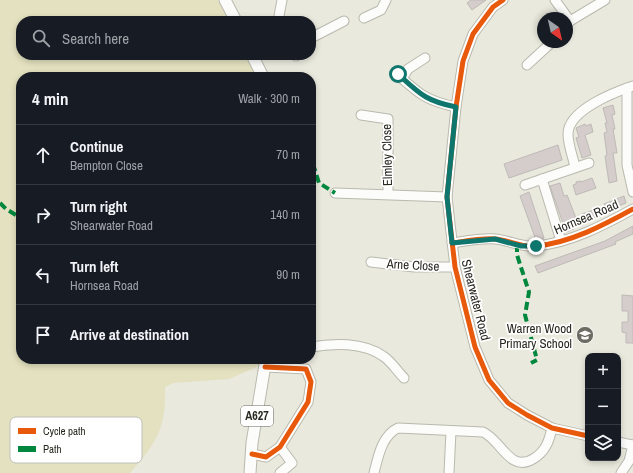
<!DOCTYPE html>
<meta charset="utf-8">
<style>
body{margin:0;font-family:"Archivo Narrow",sans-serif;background:#242831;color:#f1f3f6}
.controls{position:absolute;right:12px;bottom:12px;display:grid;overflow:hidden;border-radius:8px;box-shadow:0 2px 6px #0003}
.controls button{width:36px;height:36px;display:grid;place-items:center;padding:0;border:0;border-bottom:1px solid #363941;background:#171b24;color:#f1f3f6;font:20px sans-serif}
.compass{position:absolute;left:537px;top:12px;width:36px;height:36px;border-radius:50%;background:#171b24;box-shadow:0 2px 6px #0003;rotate:146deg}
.stop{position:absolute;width:12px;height:12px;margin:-9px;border:3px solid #0f766e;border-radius:50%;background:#fff}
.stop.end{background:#0f766e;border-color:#fff;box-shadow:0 1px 4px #0008}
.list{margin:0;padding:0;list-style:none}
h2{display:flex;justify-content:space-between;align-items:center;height:52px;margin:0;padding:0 16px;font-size:17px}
h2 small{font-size:13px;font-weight:400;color:#9ea1a6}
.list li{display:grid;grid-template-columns:26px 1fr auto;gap:12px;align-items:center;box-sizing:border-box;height:60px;padding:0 16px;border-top:1px solid #363941}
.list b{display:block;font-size:15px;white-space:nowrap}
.list p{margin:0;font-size:13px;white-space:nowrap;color:#9ea1a6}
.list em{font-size:13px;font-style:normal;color:#9ea1a6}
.icon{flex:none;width:22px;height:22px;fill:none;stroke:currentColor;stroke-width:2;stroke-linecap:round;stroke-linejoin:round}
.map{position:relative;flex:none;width:633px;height:473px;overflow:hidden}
.search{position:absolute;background:#171b24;box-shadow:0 2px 6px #0003;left:16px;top:16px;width:300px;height:44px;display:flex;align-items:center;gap:10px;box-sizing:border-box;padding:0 14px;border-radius:16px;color:#9ea1a6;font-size:15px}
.panel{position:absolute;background:#171b24;box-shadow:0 2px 6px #0003;left:16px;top:72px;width:300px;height:292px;border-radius:16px}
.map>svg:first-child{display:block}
.green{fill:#e3e1bf}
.building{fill:#d5cccc;stroke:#bebab6}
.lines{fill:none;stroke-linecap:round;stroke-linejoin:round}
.minor-casing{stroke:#b9b9af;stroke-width:11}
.major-casing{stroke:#b9b9af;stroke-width:13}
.minor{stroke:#fcfcfa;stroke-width:9}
.major{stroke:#fcfcfa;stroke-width:11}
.quiet{stroke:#00873e;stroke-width:4;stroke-dasharray:8 4;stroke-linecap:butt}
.cycleway-casing{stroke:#fff;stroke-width:8}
.cycleway{stroke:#e8590c;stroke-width:5}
.route{stroke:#0f766e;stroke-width:5}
.labels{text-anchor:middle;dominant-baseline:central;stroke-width:3.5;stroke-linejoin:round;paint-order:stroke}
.shield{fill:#fff;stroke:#696863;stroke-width:1}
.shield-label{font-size:12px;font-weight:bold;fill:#292820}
.street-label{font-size:13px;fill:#292820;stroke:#fff}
.poi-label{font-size:13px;fill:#292820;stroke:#fff;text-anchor:end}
.key{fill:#fff;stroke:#bfbebc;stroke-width:1}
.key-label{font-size:11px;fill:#292820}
</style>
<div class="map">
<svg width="633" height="473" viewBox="0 0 633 473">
<rect width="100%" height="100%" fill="#e9e9dd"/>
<!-- green -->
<path class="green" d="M0,0H218L228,21H21V55H245L256,77H21V359H262L261,365L229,379L173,383L165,387C166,429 157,442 130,473H0Z"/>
<!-- building -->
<g class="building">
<polygon points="471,0 486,0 472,10 467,3"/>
<polygon points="613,105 615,114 612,115 615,129 613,129 617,153 613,153 617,181 609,183 605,156 607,155 604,133 607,132 605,123 607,123 603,108"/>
<polygon points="585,124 586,126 591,124 593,132 585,135 591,155 582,158 576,138 579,137 576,128"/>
<polygon points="558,145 562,160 509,178 504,164"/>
<polygon points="592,178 596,188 576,195 573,185 576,184 576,182 581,181 581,182"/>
<polygon points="560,183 564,196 567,195 576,218 571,219 574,229 566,232 550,186"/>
<polygon points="529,192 544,238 542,239 536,240 520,196"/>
<polygon points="624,196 626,203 604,212 605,214 585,221 582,214 605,206 604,204"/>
<polygon points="633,226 633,234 615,242 616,244 538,273 535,266 605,241"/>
<polygon points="622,295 633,296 633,343 626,343 626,333 622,332 622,322 628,322 628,311 622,311"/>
</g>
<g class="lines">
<defs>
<g id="minor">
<polyline points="503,0 493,7 473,34 463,61 456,107 447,197 455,267 475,347 489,380 508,403 527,415 552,428 588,436"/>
<polyline points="555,0 570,21 567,24"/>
<polyline points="364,18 381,10 386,0"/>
<polyline points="281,21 279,16 282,0"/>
<polyline points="570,21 605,0"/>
<polyline points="311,38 344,21"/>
<polyline points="296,56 297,55"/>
<polyline points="527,65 552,42"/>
<path d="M398,75C419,94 427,101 456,107"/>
<polyline points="402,79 408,69 425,58"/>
<polyline points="627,88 627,165 633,192"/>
<polyline points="361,115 388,119 388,194"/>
<path d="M575,167C573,157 568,145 568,134C568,110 615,92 633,86"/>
<polyline points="542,179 561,241"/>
<polyline points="525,185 589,163"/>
<polyline points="335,193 447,197"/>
<path d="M452,243C466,241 481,238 495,239C509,240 522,248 536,246C570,243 604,225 633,209"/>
<polyline points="371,262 414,267 455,267"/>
<path d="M311,347C333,343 363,342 383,356C391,361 397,371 404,378"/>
<polyline points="618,442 633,445"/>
<polyline points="252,454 266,457 280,447 308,402 311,382 306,369 265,367"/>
<polyline points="280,473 292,463 280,447"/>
<path d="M374,473C378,457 382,435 398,428L483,432C501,440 510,473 533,459C545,452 549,442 552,428"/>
<polyline points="449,473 451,431"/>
<polyline points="621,473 629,461 633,445"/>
</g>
<g id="major">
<polyline points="225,0 236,21"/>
<polyline points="252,55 263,77"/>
<polyline points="250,473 252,443 266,359"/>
</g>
</defs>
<!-- minor casing -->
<use href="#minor" class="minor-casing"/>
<!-- major casing -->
<use href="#major" class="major-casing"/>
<!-- minor -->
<use href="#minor" class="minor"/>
<!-- major -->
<use href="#major" class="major"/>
<!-- quiet -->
<g class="quiet">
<polyline points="311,165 314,167 319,183 335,193"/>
<polyline points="0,203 6,209 21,218"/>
<polyline points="517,244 517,255 529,292 525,315 537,360 531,363"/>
</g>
<defs>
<g id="cycleway">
<polyline points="503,0 493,7 473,34 463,61 456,107 447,197 455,267 475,347 489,380 508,403 527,415 552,428 588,436"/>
<path d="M452,243C466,241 481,238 495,239C509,240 522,248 536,246C570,243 604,225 633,209"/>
<polyline points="252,454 266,457 280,447 308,402 311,382 306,369 265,367"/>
</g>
</defs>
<!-- cycleway casing -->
<use href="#cycleway" class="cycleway-casing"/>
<!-- cycleway -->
<use href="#cycleway" class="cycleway"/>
</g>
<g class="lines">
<!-- route -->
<path class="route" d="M398,74C420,94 426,101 456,107L447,197L452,243L495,239L521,246H536"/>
</g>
<!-- icons -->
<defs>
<symbol id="school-disc" viewBox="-11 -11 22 22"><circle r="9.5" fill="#6c6c62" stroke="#fff"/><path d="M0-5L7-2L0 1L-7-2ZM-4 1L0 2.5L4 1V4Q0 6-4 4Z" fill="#fff"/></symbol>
</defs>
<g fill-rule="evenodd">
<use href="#school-disc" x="575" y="325" width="20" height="20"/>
</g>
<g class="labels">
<!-- shield labels -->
<rect class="shield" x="241" y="406" width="32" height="20" rx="3"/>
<g class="shield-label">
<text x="257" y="416">A627</text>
</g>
<!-- street labels -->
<g class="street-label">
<text transform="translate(387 155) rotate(-91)">Elmley Close</text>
<text transform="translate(586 217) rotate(-23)">Hornsea Road</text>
<text transform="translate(413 265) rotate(3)">Arne Close</text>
<text transform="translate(476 300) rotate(76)">Shearwater Road</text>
</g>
<!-- poi labels -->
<g class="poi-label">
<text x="572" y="328">Warren Wood<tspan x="572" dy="15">Primary School</tspan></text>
</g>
</g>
<!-- legend -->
<rect x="10" y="417" width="132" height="46" rx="6" class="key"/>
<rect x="18" y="428" width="18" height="6" fill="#e8590c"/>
<rect x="18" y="446" width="18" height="6" fill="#00873e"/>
<g class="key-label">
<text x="43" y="435">Cycle path</text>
<text x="43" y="453">Path</text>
</g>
</svg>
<div class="controls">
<button>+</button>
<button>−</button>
<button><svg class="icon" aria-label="layers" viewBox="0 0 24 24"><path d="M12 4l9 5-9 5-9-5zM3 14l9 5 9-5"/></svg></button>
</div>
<svg class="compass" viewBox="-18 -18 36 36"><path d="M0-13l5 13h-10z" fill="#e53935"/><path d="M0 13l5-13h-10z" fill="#9ea1a6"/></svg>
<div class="stop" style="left:398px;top:74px"></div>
<div class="stop end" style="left:536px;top:246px"></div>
<div class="search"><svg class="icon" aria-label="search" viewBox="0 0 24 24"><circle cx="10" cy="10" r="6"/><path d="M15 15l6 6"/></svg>Search here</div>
<section class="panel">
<h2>4 min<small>Walk · 300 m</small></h2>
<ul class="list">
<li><svg class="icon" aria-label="ahead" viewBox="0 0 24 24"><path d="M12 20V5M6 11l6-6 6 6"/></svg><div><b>Continue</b><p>Bempton Close</p></div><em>70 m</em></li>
<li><svg class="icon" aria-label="right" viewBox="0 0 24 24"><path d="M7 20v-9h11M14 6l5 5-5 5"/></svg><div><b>Turn right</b><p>Shearwater Road</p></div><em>140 m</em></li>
<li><svg class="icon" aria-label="left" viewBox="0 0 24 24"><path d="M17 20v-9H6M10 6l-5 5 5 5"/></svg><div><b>Turn left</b><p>Hornsea Road</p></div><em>90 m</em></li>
<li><svg class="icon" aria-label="arrive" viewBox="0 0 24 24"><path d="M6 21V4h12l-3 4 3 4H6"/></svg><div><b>Arrive at destination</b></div></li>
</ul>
</section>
</div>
